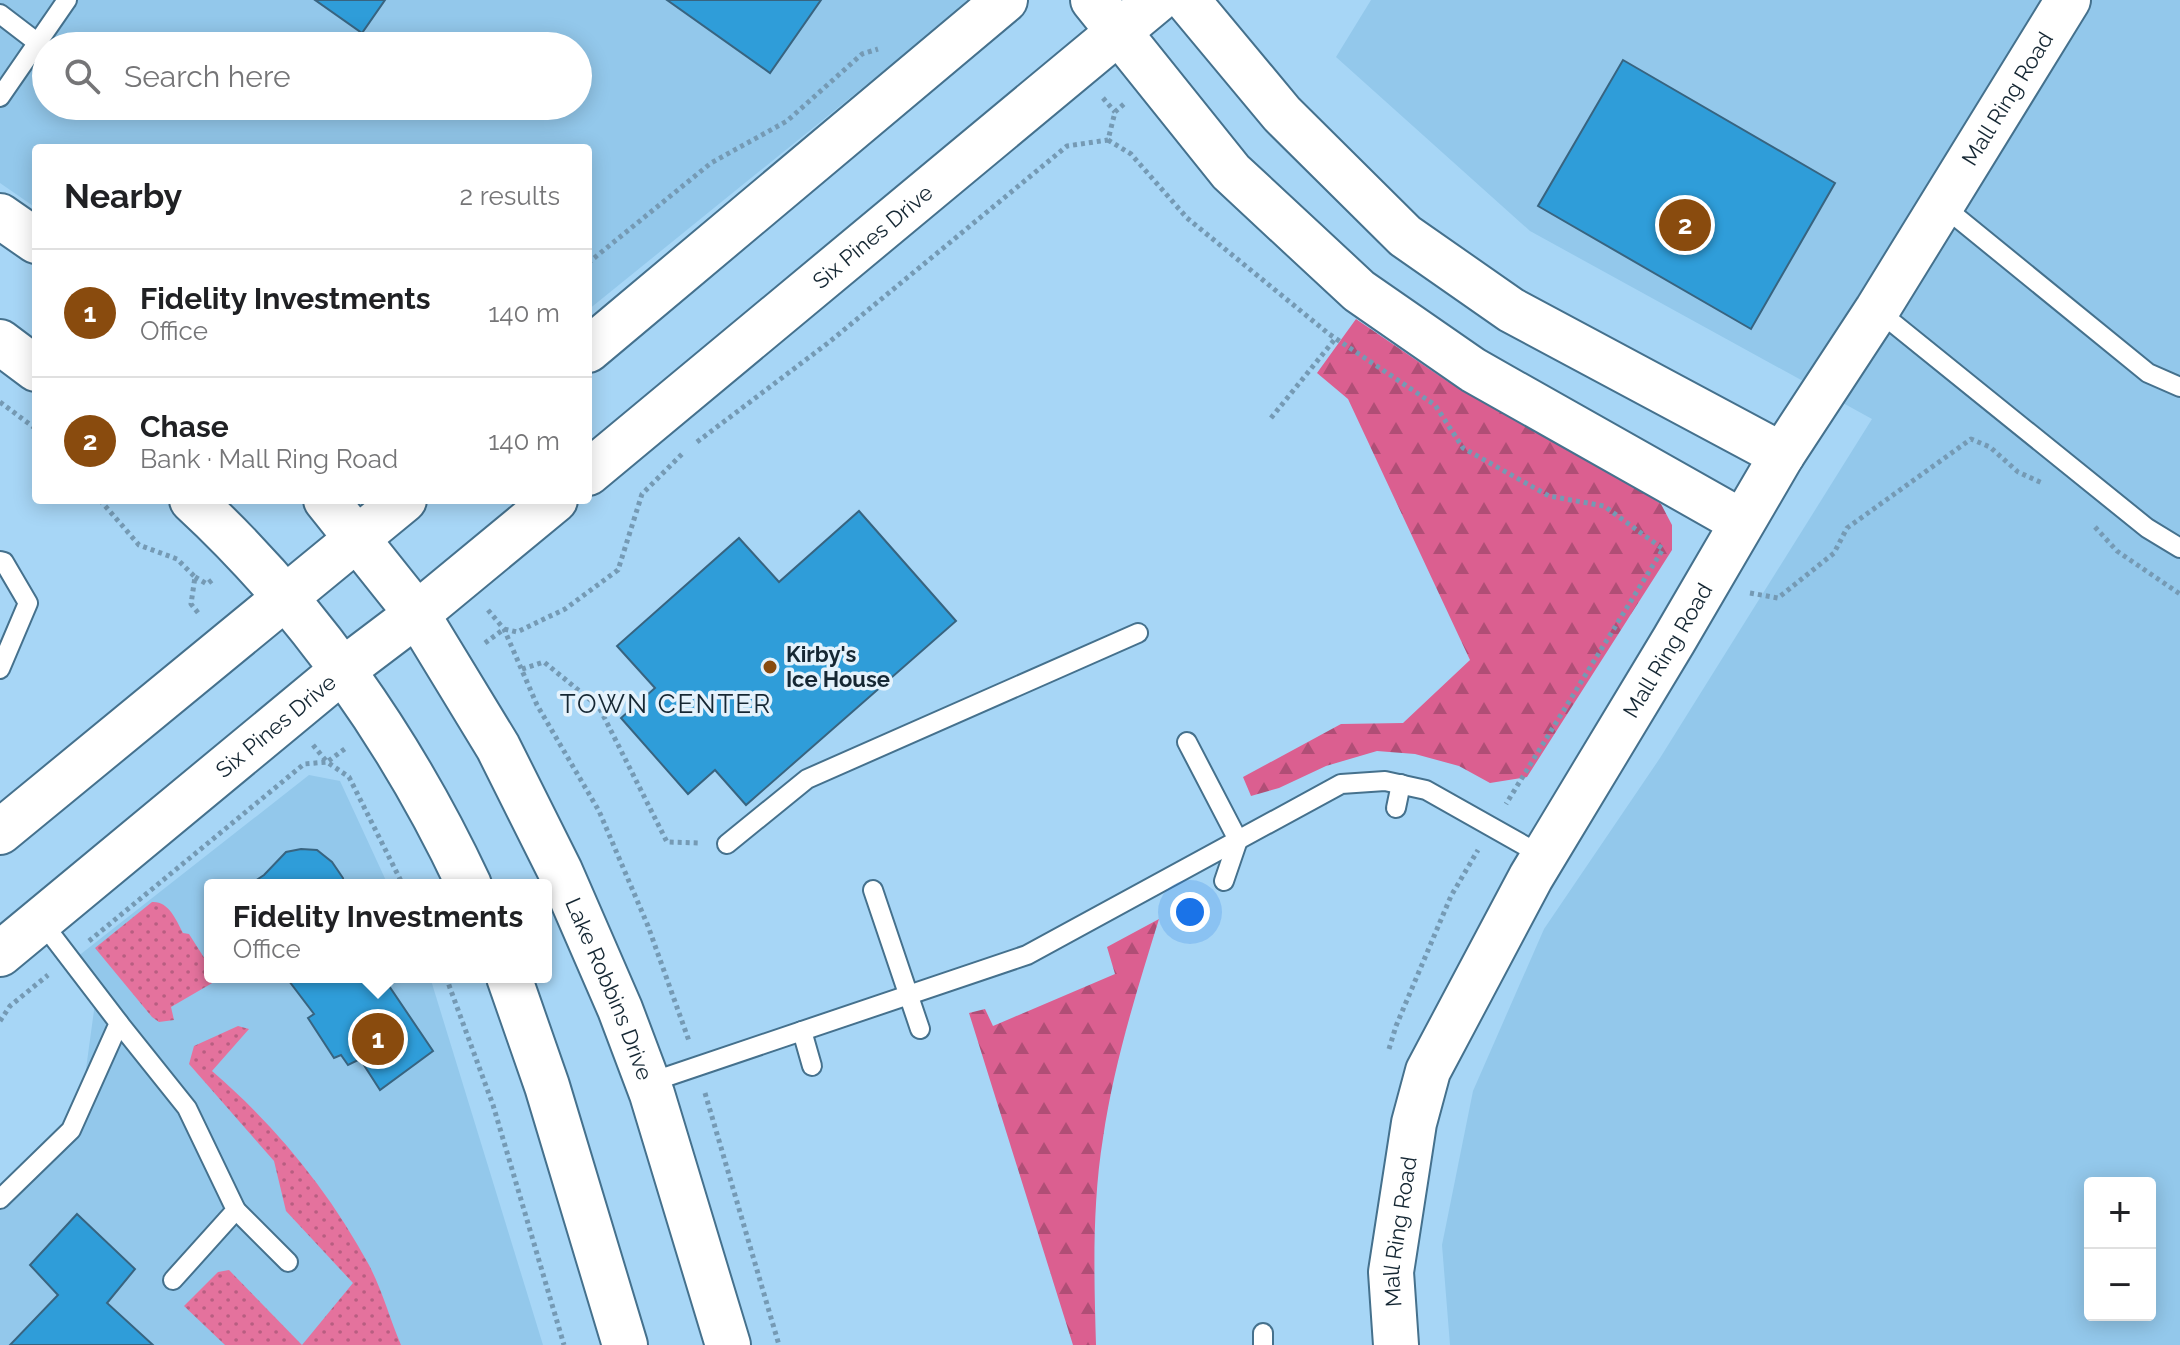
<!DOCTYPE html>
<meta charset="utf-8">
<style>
body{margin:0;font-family:Raleway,sans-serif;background:#f6f6f6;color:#202124}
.controls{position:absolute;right:24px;bottom:24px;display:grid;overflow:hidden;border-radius:8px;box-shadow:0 4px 20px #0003}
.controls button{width:72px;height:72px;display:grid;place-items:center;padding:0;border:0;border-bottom:2px solid #e0e0e0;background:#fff;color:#202124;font:40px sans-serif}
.you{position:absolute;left:1190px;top:912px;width:28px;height:28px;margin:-20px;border:6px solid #fff;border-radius:50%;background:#1a73e8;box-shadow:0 0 0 12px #1a73e833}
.badge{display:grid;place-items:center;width:52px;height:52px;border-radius:50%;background:#894b0e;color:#fff;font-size:26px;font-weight:700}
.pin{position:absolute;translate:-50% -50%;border:4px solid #fff;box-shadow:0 2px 8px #0006}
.popup{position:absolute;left:204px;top:879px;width:348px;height:104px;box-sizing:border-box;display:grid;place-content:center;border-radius:8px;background:#fff;filter:drop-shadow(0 2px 6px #0005);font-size:26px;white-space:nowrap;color:#757577}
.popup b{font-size:30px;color:#202124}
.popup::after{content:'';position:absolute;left:50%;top:100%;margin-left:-16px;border:16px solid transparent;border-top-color:#fff}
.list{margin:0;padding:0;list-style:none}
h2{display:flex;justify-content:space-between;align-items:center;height:104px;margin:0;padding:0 32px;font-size:34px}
h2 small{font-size:26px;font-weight:400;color:#757577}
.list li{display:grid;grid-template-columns:52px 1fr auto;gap:24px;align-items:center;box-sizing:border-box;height:128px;padding:0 32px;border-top:2px solid #e0e0e0}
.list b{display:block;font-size:30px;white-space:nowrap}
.list p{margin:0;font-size:26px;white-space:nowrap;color:#757577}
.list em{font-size:26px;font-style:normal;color:#757577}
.icon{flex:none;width:44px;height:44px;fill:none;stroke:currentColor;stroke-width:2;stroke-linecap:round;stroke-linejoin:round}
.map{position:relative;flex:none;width:2180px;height:1345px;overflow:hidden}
.search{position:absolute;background:#fff;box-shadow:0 4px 20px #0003;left:32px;top:32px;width:560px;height:88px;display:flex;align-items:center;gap:20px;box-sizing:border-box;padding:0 28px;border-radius:44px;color:#757577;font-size:30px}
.panel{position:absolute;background:#fff;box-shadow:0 4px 20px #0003;left:32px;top:144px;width:560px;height:360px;border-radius:8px}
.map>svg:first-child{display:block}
.built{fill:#93c8eb;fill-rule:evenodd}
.forest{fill:url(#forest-firs)}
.garden{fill:url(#garden-dots)}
.building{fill:#2f9dd9;stroke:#386480;stroke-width:2}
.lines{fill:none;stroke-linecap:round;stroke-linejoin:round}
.service-casing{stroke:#45718d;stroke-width:22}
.tertiary-casing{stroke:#45718d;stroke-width:48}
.path{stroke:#759ab4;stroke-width:5;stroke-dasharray:4 4;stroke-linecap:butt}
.service{stroke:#fff;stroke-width:18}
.tertiary{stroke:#fff;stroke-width:44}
.poi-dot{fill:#894b0e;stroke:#e4f2fc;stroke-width:3}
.labels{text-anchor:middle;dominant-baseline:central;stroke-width:7;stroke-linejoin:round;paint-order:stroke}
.street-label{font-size:22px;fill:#152733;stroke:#e4f2fc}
.poi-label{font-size:22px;font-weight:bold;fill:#152733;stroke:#e4f2fc;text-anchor:start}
.quarter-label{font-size:26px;letter-spacing:2px;fill:#152733;stroke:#e4f2fc}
</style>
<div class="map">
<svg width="2180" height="1345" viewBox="0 0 2180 1345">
<defs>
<pattern id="forest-firs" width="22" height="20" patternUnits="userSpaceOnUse" patternTransform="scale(2)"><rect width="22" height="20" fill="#db5f90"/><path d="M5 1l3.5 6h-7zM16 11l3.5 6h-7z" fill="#b04e76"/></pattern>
<pattern id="garden-dots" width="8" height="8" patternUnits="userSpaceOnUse" patternTransform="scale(2)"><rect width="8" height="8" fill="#e4729d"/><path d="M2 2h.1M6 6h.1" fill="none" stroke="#b85e81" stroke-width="1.8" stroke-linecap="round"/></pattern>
</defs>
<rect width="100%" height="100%" fill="#a7d6f6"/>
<!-- built -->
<g class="built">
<path d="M0,0H971L588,310V148H36V208L0,183ZM46,46H578V106H46Z"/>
<path d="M1371,0H2180V1345H1450L1442,1245L1473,1091L1544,929L1660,758L1872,419L1530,231L1336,57ZM2090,1183H2150V1315H2090Z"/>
<polygon points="309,775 340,781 388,885 210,885 210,977 430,977 543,1345 0,1345 0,1209 77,1135 95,1003 77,957"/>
</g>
<!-- forest -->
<g class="forest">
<polygon points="1356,319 1447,381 1621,477 1661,504 1672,525 1672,550 1527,777 1490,783 1459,766 1415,754 1377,751 1326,766 1279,788 1251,796 1243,777 1341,724 1403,723 1470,660 1348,399 1317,373"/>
<path d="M1159,919C1137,990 1114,1063 1103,1138C1092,1206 1094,1276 1096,1345H1073L969,1013L985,1009L993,1026L1115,974L1107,947Z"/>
</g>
<!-- garden -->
<g class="garden">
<path d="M152,902C169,901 176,920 183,933L189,934L210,967V977H215L214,982L171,1007L174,1020L159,1022L152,1017L95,948Z"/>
<path d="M238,1026L249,1029L212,1071C276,1126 329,1191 369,1265C382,1290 390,1319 401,1345H302L353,1283L286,1211L274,1161L189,1064L194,1046Z"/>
<polygon points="229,1270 302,1345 225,1345 184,1306 218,1272"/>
</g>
<!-- building -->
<g class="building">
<polygon points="315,0 385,0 362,33"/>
<polygon points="667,0 821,0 770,73"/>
<polygon points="1623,60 1835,183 1751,329 1538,206"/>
<polygon points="859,511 956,621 746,805 715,770 688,794 621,718 655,688 617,646 739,538 779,582"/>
<polygon points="301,849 317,850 332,862 343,878 344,885 249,885 264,875 286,852"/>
<polygon points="286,977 383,977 433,1051 380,1090 360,1059 348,1065 341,1055 334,1058 308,1018 314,1014"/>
<polygon points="77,1214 135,1269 107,1303 153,1345 10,1345 58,1295 30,1265"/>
</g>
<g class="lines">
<defs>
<g id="service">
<polyline points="0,14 38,43"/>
<polyline points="0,97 67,0"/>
<polyline points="1943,206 2148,373 2180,387"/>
<polyline points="1877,310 2147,528 2180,548"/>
<polyline points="0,561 4,562 28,603 0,669"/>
<polyline points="1187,742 1238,840 1224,881"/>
<polyline points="1396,808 1401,784"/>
<polyline points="727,844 807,779 1138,633"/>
<polyline points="873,890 920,1029"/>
<polyline points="119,1023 187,1108 236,1210 173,1280"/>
<polyline points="802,1031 812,1066"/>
<polyline points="648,1083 1027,955 1341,784 1385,781 1426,790 1543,856"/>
<polyline points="0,1199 71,1130 119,1023 41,921"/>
<polyline points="236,1210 288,1262"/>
<polyline points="1263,1333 1263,1345"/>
</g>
<g id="tertiary">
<polyline points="1093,0 1231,172 1359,291 1473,370 1742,522"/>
<polyline points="1187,0 1282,114 1405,236 1511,310 1782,455"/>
<polyline points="0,216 36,241"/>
<polyline points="0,342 36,369"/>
<polyline points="588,350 1005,0"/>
<path id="s1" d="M588,473L1157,0"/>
<path d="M192,500C308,607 402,742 469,885"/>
<path id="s2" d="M326,500L417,614L498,747L560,871L620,1009L652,1094L728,1345"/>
<polyline points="0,832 404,500"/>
<path id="s3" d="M0,954L343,670L417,614L555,500"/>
<polyline points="509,977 547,1086 625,1345"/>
<path id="s4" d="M1396,1345L1391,1272L1414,1123L1428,1071L1531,877L1674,640L1782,455L1877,310L2068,0"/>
</g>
</defs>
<!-- service casing -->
<use href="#service" class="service-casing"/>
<!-- tertiary casing -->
<use href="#tertiary" class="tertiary-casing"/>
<!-- path -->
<g class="path">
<polyline points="1103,98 1115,112"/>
<polyline points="1108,140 1131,154 1187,218 1329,334 1435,405 1463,448 1549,496 1604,506 1663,549 1506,804"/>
<polyline points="588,263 711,163 787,121 862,54 878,49"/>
<polyline points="0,402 36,429"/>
<polyline points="1271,418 1335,339"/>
<polyline points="697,442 828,343 1067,146 1108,140 1115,112 1125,103"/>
<polyline points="100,500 139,545 177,559 195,577 191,604 199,614"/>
<polyline points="2095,527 2117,551 2180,594"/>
<polyline points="195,577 207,584 212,580"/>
<polyline points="1750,593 1778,598 1834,553 1847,528 1971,439 1990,447 2018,472 2042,483"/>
<polyline points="488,610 504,629 537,705 599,811 648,926 689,1041"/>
<polyline points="485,643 504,629 517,632 565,609 618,570 642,494 683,453"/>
<polyline points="522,669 544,662 599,707 667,842 701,843"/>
<polyline points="313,745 327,762 346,748"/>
<polyline points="89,941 304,764 327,762 349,777 403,885"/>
<polyline points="446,977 493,1105 564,1345"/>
<polyline points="0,1021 10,1006 48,975"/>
<polyline points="1389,1049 1396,1026 1451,896 1478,850"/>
<polyline points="705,1093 779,1345"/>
</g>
<!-- service -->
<use href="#service" class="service"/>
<!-- tertiary -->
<use href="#tertiary" class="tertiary"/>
</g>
<!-- markers -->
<circle class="poi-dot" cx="770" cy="667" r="8"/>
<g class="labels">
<!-- street labels -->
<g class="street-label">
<text stroke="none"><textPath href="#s4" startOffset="1410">Mall Ring Road</textPath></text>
<text stroke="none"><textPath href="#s1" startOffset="370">Six Pines Drive</textPath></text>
<text stroke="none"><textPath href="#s4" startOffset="762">Mall Ring Road</textPath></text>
<text stroke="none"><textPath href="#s3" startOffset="358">Six Pines Drive</textPath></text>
<text stroke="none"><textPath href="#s2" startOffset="568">Lake Robbins Drive</textPath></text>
<text stroke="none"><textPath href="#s4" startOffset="114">Mall Ring Road</textPath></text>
</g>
<!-- poi labels -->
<g class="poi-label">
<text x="786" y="654">Kirby's<tspan x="786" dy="25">Ice House</tspan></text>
</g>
<!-- quarter labels -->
<g class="quarter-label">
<text x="666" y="704">TOWN CENTER</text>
</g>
</g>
</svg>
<div class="controls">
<button>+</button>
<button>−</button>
</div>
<div class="you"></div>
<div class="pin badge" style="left:378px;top:1039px">1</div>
<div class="popup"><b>Fidelity Investments</b>Office</div>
<div class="pin badge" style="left:1685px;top:225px">2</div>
<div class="search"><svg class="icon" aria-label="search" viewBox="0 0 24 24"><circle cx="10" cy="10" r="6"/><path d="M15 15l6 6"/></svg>Search here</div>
<section class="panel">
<h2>Nearby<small>2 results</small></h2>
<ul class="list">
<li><span class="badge">1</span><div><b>Fidelity Investments</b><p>Office</p></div><em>140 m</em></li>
<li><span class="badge">2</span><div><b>Chase</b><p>Bank · Mall Ring Road</p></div><em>140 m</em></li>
</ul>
</section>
</div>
